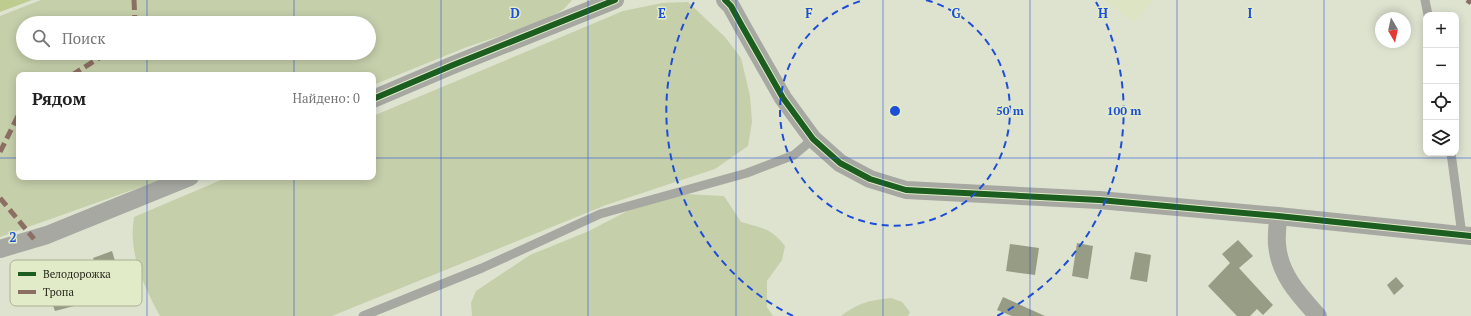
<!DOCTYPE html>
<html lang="ru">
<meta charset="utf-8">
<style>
body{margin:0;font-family:"PT Serif",serif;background:#f2f2f2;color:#222}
.controls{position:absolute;right:12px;top:12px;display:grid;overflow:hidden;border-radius:8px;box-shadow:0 2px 10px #0003}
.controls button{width:36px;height:36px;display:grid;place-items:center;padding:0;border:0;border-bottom:1px solid #e0e0e0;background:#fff;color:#222;font:20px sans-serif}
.compass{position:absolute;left:1375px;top:12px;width:36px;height:36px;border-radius:50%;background:#fff;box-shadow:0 2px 10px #0003;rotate:171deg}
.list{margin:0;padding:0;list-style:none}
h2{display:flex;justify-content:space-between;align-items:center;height:52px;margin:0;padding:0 16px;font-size:17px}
h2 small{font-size:13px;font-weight:400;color:#767676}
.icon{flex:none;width:22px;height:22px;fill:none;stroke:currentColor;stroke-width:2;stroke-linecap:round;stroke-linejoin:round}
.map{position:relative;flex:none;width:1471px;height:316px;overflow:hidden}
.search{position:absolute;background:#fff;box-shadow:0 2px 10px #0003;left:16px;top:16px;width:360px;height:44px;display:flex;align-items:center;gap:10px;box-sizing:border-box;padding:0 14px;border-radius:22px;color:#767676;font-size:15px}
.panel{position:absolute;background:#fff;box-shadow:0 2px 10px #0003;left:16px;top:72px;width:360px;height:108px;border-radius:8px}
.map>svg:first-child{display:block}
.built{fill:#dce4c4}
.green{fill:#c5cfaa;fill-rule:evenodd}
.water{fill:#becc90}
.building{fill:#979c85}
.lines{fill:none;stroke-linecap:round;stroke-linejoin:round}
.lane{stroke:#a7a8a2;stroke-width:9}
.street{stroke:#a7a8a2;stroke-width:18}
.quiet{stroke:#8d6e63;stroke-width:5;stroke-dasharray:10 5;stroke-linecap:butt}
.cycleway-casing{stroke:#e2ebc8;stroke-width:8}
.cycleway{stroke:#1b5e20;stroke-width:6}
.grid{fill:none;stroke:#1d4ed8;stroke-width:1;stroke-opacity:0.55}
.ring{fill:none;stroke:#1d4ed8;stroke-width:2;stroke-dasharray:7 5}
.key{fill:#e2ebc8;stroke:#aab194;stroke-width:1}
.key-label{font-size:11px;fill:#26291c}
.grid-label{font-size:13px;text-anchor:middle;font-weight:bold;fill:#1d4ed8;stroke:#e2ebc8;stroke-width:3;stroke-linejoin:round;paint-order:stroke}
.centre{fill:#1d4ed8;stroke:#e2ebc8;stroke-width:2}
.ring-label{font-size:12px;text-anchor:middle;font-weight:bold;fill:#1d4ed8;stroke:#e2ebc8;stroke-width:3;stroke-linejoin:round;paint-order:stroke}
</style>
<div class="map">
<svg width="1471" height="316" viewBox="0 0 1471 316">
<rect width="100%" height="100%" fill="#dee3d0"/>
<!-- built -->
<polygon class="built" points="1105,0 1154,0 1134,22"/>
<!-- green -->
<g class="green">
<path d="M41,0H572L564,9L541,22L467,47L373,85V75H19V177H169L0,237V16ZM23,23H369V53H23Z"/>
<path d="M688,2L725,37L741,58L750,96L752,122L748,146L715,169L606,205L332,316H160C143,285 128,252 134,217L228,177H373V116L623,11L662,3Z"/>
<path d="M685,194L724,196L741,222C762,228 771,228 785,246L782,260L767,281V307L773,316H472L471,303L476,291L530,255L589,231L635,207Z"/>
<path d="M891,298L902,302L910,312L908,316H841C860,302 868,301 891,298Z"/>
</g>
<!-- water -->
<polygon class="water" points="0,0 32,0 0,12"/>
<!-- building -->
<g class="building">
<polygon points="1238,240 1253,256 1239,268 1273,305 1263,315 1257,309 1250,316 1237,316 1208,286 1230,263 1222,254"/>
<polygon points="1077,243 1093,246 1088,279 1072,276"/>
<polygon points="1010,244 1039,248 1035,275 1006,271"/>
<polygon points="112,251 119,274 100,280 93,258"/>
<polygon points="1135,252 1151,255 1147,282 1130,279"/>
<polygon points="61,264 74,306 55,311 48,292 50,290 46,267"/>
<polygon points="1396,277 1404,286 1394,295 1387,285"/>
<polygon points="1003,297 1045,316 1012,316 997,310"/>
</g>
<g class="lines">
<!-- lane -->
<g class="lane">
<polyline points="1425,0 1428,15"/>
<polyline points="1451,153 1462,235"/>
<polyline points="363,316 482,268 600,214 747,173 794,155 813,139"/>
</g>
<!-- street -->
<g class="street">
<polyline points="725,0 731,6 742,26 783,98 813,139 840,163 870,179 906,190 1099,200 1278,216 1471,236"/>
<polyline points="373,99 453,65 615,0"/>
<path d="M1278,216C1278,225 1276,235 1277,244C1279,274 1299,295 1318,316"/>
<polyline points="0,249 47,235 190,177"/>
</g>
<!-- quiet -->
<g class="quiet">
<polyline points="134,0 135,23"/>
<polyline points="1467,0 1471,3"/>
<polyline points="72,75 107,53"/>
<polyline points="0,152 19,114"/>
<polyline points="0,198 34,239"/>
</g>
<defs>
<g id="cycleway">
<polyline points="725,0 731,6 742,26 783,98 813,139 840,163 870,179 906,190 1099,200 1278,216 1471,236"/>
<polyline points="373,99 453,65 615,0"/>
</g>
</defs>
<!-- cycleway casing -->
<use href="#cycleway" class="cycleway-casing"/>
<!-- cycleway -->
<use href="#cycleway" class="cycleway"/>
</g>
<!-- grid -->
<path class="grid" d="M147,0V23M294,0V23M441,0V316M588,0V316M736,0V316M883,0V316M1030,0V316M1177,0V316M1324,0V316M147,53V75M294,53V75M0,158H19M373,158H1471M147,177V316M294,177V316"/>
<!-- distance rings -->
<g class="ring">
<path d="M926 0A115 115 0 1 1 864 0"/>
<path d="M793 316A229 229 0 0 1 694 2M1096 2A229 229 0 0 1 997 316"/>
</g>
<!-- legend -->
<rect x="10" y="260" width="132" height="46" rx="6" class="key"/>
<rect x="18" y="272" width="18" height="4" fill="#1b5e20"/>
<rect x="18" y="290" width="18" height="4" fill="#8d6e63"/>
<g class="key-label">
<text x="43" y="278">Велодорожка</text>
<text x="43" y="296">Тропа</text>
</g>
<g class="grid-label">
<text x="515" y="18">D</text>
<text x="662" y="18">E</text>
<text x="809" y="18">F</text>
<text x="956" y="18">G</text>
<text x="1103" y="18">H</text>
<text x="1250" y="18">I</text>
<text x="13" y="242">2</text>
</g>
<circle cx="895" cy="111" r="6" class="centre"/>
<g class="ring-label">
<text x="1010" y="115">50 m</text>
<text x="1124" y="115">100 m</text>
</g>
</svg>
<div class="controls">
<button>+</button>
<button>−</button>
<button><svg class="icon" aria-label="locate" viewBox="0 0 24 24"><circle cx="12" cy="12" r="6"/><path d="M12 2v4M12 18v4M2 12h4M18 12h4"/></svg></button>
<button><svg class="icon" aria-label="layers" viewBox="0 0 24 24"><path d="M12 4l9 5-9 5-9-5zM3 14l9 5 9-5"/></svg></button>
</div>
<svg class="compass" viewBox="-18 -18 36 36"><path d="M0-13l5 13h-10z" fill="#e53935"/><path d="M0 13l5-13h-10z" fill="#767676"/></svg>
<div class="search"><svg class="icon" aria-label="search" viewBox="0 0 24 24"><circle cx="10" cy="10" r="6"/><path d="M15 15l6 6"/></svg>Поиск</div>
<section class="panel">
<h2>Рядом<small>Найдено: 0</small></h2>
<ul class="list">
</ul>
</section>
</div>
